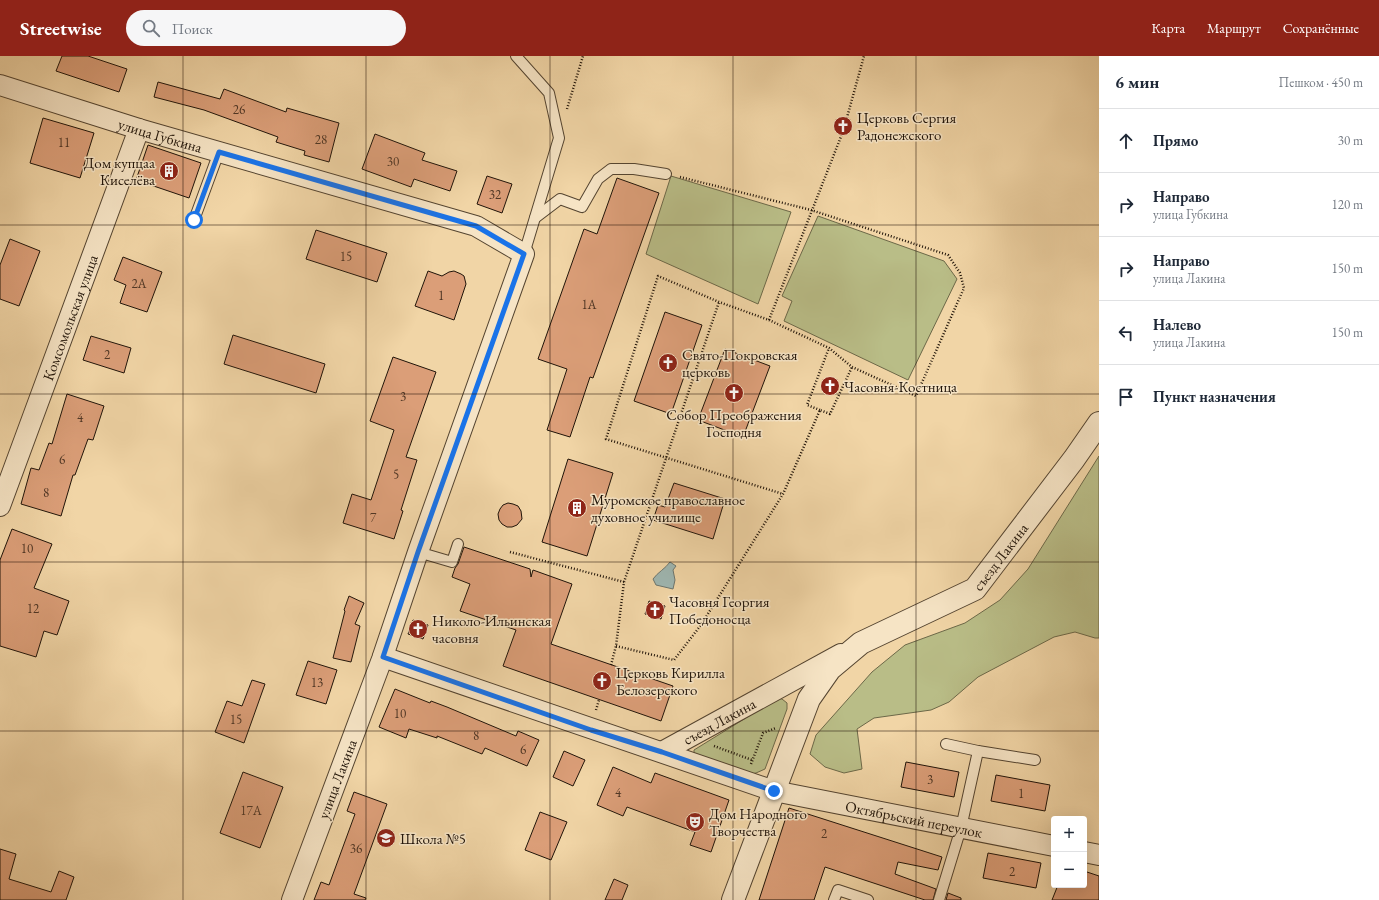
<!DOCTYPE html>
<html lang="ru">
<meta charset="utf-8">
<style>
body{margin:0;font-family:"EB Garamond",serif;background:#f6f6f7;color:#1f2937}
.controls{position:absolute;right:12px;bottom:12px;display:grid;overflow:hidden;border-radius:4px;box-shadow:0 4px 16px #0002}
.controls button{width:36px;height:36px;display:grid;place-items:center;padding:0;border:0;border-bottom:1px solid #e0e1e3;background:#fff;color:#1f2937;font:20px sans-serif}
.stop{position:absolute;width:12px;height:12px;margin:-9px;border:3px solid #1a73e8;border-radius:50%;background:#fff}
.stop.end{background:#1a73e8;border-color:#fff;box-shadow:0 1px 4px #0008}
.list{margin:0;padding:0;list-style:none}
h2{display:flex;justify-content:space-between;align-items:center;height:52px;margin:0;padding:0 16px;font-size:17px}
h2 small{font-size:13px;font-weight:400;color:#747a83}
.list li{display:grid;grid-template-columns:26px 1fr auto;gap:12px;align-items:center;box-sizing:border-box;height:64px;padding:0 16px;border-top:1px solid #e0e1e3}
.list b{display:block;font-size:15px;white-space:nowrap}
.list p{margin:0;font-size:13px;white-space:nowrap;color:#747a83}
.list em{font-size:13px;font-style:normal;color:#747a83}
.icon{flex:none;width:22px;height:22px;fill:none;stroke:currentColor;stroke-width:2;stroke-linecap:round;stroke-linejoin:round}
.map{position:relative;flex:none;width:1099px;height:844px;overflow:hidden}
header{display:flex;align-items:center;gap:24px;box-sizing:border-box;height:56px;padding:0 20px;background:#8f2418;color:#fff}
header strong{font-size:19px}
nav{display:flex;gap:22px;margin-inline-start:auto;font-size:14px}
.search{width:280px;height:36px;background:#f6f6f7;display:flex;align-items:center;gap:10px;box-sizing:border-box;padding:0 14px;border-radius:22px;color:#747a83;font-size:15px}
main{display:flex}
aside{flex:1;background:#fff}
.map>svg:first-child{display:block}
.green{fill:#b9bd87;stroke:#6c6848}
.water{fill:#9eb6b1;stroke:#6c756e}
.building{fill:#db9e78;stroke:#201409}
.lines{fill:none;stroke-linecap:round;stroke-linejoin:round}
.service-casing{stroke:#544430;stroke-width:12}
.minor-casing{stroke:#544430;stroke-width:22}
.tertiary-casing{stroke:#544430;stroke-width:24}
.path{stroke:#201409;stroke-width:2.5;stroke-dasharray:1 2;stroke-linecap:butt}
.service{stroke:#f6e4c5;stroke-width:10}
.minor{stroke:#f6e4c5;stroke-width:20}
.tertiary{stroke:#f6e4c5;stroke-width:22}
.route{stroke:#1a73e8;stroke-width:5}
.grid{fill:none;stroke:#201409;stroke-width:1;stroke-opacity:0.55}
.labels{text-anchor:middle;dominant-baseline:central;stroke-width:3;stroke-linejoin:round;paint-order:stroke}
.number-label{font-size:13px;fill:#4f3625}
.poi-label{font-size:15px;fill:#201409;stroke:#f6e4c5;text-anchor:start}
.street-label{font-size:15px;fill:#201409;stroke:#f6e4c5}
</style>
<header>
<strong>Streetwise</strong>
<div class="search"><svg class="icon" aria-label="search" viewBox="0 0 24 24"><circle cx="10" cy="10" r="6"/><path d="M15 15l6 6"/></svg>Поиск</div>
<nav><a>Карта</a><a>Маршрут</a><a>Сохранённые</a></nav>
</header>
<main>
<div class="map">
<svg width="1099" height="844" viewBox="0 0 1099 844">
<rect width="100%" height="100%" fill="#f1d5a6"/>
<filter id="stains"><feTurbulence type="fractalNoise" baseFrequency=".005" numOctaves="4"/><feColorMatrix values="0 0 0 0 .2 0 0 0 0 .09 0 0 0 0 .02 0 0 0 .5 -.17"/></filter>
<radialGradient id="worn" r=".72"><stop offset=".6" stop-color="#630" stop-opacity="0"/><stop offset="1" stop-color="#630" stop-opacity=".3"/></radialGradient>
<!-- green -->
<g class="green">
<polygon points="671,120 791,156 758,248 646,198"/>
<polygon points="818,160 944,205 957,223 908,324 784,265 792,245 782,240"/>
<polygon points="1099,400 1099,582 1095,582 1075,576 1054,581 978,621 949,646 931,654 874,662 857,673 862,713 844,717 825,711 810,698 816,679 872,616 905,589 965,567 1000,544 1028,513"/>
<polygon points="778,642 782,643 787,647 787,653 765,713 756,717 746,719 694,700 694,694"/>
</g>
<!-- water -->
<path class="water" d="M670,506L676,510L673,514L675,524L673,533L656,529L653,523C658,516 665,513 670,506Z"/>
<!-- building -->
<g class="building">
<polygon points="62,0 88,0 127,13 119,36 56,15"/>
<polygon points="158,26 220,43 224,33 286,56 287,52 339,67 329,106 304,99 305,95 276,86 278,81 204,54 154,41"/>
<polygon points="43,62 94,77 80,122 30,107"/>
<polygon points="375,78 425,97 422,104 457,115 450,135 414,123 411,131 362,113"/>
<polygon points="148,89 201,107 189,142 136,124"/>
<polygon points="487,120 512,128 502,157 477,148"/>
<polygon points="617,122 659,137 593,322 590,321 570,381 547,374 567,313 538,303 584,173 597,178"/>
<polygon points="316,174 387,197 377,226 306,203"/>
<polygon points="10,183 40,195 19,250 0,243 0,209"/>
<polygon points="123,201 162,216 147,256 120,247 126,229 114,224"/>
<polygon points="428,215 442,220 449,216 454,215 461,218 464,220 466,228 454,264 415,250"/>
<polygon points="665,256 702,269 671,358 634,345"/>
<polygon points="233,279 325,308 316,337 224,308"/>
<polygon points="91,280 131,292 124,317 83,304"/>
<polygon points="725,293 770,310 743,381 698,364"/>
<polygon points="393,301 436,316 406,401 417,404 401,454 403,455 394,483 343,467 352,438 371,444 394,374 370,365"/>
<polygon points="67,338 104,350 93,384 88,383 75,419 73,419 61,460 21,448 31,412 39,414 49,387 52,388"/>
<polygon points="568,403 613,417 587,500 542,486"/>
<polygon points="674,427 725,443 713,483 653,464 658,449 665,451"/>
<polygon points="508,447 513,448 518,450 521,455 522,463 517,469 512,471 507,471 502,468 499,464 498,458 500,453 503,449"/>
<polygon points="12,473 52,488 34,532 69,545 57,579 44,575 36,601 0,590 0,504"/>
<polygon points="464,491 530,513 531,521 533,514 572,528 551,588 673,630 661,665 503,610 516,574 460,555 470,528 452,521 455,512 458,508"/>
<polygon points="349,540 364,547 355,568 360,570 351,606 333,602 345,555 344,554"/>
<polygon points="649,545 665,550 661,563 645,558"/>
<polygon points="413,564 428,569 423,583 408,578"/>
<polygon points="308,605 337,614 326,648 296,639"/>
<polygon points="252,624 265,628 244,687 215,676 227,645 242,650"/>
<polygon points="395,633 430,647 431,645 447,651 516,680 518,675 539,684 527,710 485,692 482,698 437,680 437,682 409,673 406,682 379,671"/>
<polygon points="564,695 585,704 573,730 553,721"/>
<polygon points="906,706 959,716 954,741 901,731"/>
<polygon points="613,711 651,727 655,717 729,744 711,796 690,789 695,776 627,751 623,760 597,749"/>
<polygon points="243,716 283,731 260,792 220,777"/>
<polygon points="996,719 1050,729 1045,755 991,745"/>
<polygon points="354,736 387,748 354,838 366,842 365,844 314,844 321,826 329,829 355,758 347,755"/>
<polygon points="789,752 942,801 938,814 898,806 895,818 936,833 933,844 925,844 825,811 814,844 759,844"/>
<polygon points="540,756 567,766 551,804 525,794"/>
<polygon points="0,793 16,798 9,823 51,836 59,815 74,821 66,844 0,844"/>
<polygon points="988,797 1041,807 1036,832 983,822"/>
<polygon points="1084,815 1099,820 1099,844 1052,844 1058,829 1084,829"/>
<polygon points="614,823 628,829 622,844 605,844"/>
<polygon points="948,837 961,842 961,844 946,844"/>
</g>
<g class="lines">
<defs>
<g id="service">
<polyline points="516,0 549,37 559,82 524,198"/>
<polyline points="535,162 560,143 582,151 598,123 611,113 634,113 666,118"/>
<polyline points="194,164 219,96"/>
<polyline points="418,496 452,506 458,488"/>
<polyline points="946,688 978,695 1035,704"/>
<polyline points="834,844 838,834 868,844"/>
<polyline points="939,844 961,772 978,695"/>
</g>
<g id="minor">
<path id="s1" d="M0,29L139,73L476,170L524,198L418,496L382,603L292,844"/>
<path id="s2" d="M0,450L139,73"/>
<path id="s3" d="M383,601L774,735L1054,790"/>
<path id="s4" d="M662,696L841,598"/>
<polyline points="1084,796 1099,799"/>
</g>
<g id="tertiary">
<path id="s5" d="M733,844L809,643L830,613L861,587L975,533L1074,403L1099,367"/>
</g>
</defs>
<!-- service casing -->
<use href="#service" class="service-casing"/>
<!-- minor casing -->
<use href="#minor" class="minor-casing"/>
<!-- tertiary casing -->
<use href="#tertiary" class="tertiary-casing"/>
<!-- path -->
<g class="path">
<polyline points="567,53 583,0"/>
<polyline points="846,65 864,0"/>
<polyline points="680,121 811,154 948,199 960,217 964,232 916,340 852,311 829,292 769,264 719,246 658,220 606,383 783,438"/>
<polyline points="769,264 842,78"/>
<polyline points="820,354 807,349 829,292"/>
<polyline points="510,496 624,526"/>
<polyline points="616,590 674,604 701,569 783,438 820,354 830,358 852,311"/>
<polyline points="611,609 616,590 624,526 719,246"/>
<polyline points="596,654 599,644"/>
<polyline points="714,690 752,704"/>
<polyline points="751,708 763,677 776,672"/>
</g>
<!-- service -->
<use href="#service" class="service"/>
<!-- minor -->
<use href="#minor" class="minor"/>
<!-- tertiary -->
<use href="#tertiary" class="tertiary"/>
</g>
<g class="lines">
<!-- route -->
<polyline class="route" points="194,164 219,96 476,170 524,198 418,496 383,601 591,674 662,696 774,735"/>
</g>
<!-- grid -->
<path class="grid" d="M183,0V844M366,0V844M550,0V844M733,0V844M916,0V844M0,169H1099M0,338H1099M0,506H1099M0,675H1099"/>
<!-- icons -->
<defs>
<symbol id="church-disc" viewBox="-11 -11 22 22"><circle r="9.5" fill="#8f2418" stroke="#f6e4c5"/><path d="M-1.2-6h2.4v3.5h3.3v2.4h-3.3V6h-2.4V-.1h-3.3v-2.4h3.3Z" fill="#fff"/></symbol>
<symbol id="building-disc" viewBox="-11 -11 22 22"><circle r="9.5" fill="#8f2418" stroke="#f6e4c5"/><path d="M-4-6H4V6H1V3H-1V6H-4ZM-2.5-4.3h1.7v1.8h-1.7ZM.8-4.3h1.7v1.8H.8ZM-2.5-1h1.7V.8h-1.7ZM.8-1h1.7V.8H.8Z" fill="#fff"/></symbol>
<symbol id="theatre-disc" viewBox="-11 -11 22 22"><circle r="9.5" fill="#8f2418" stroke="#f6e4c5"/><path d="M-5-5.5Q0-4 5-5.5V0Q5 5 0 6Q-5 5-5 0ZM-3.3-2.5H-1v1.5H-3.3ZM1-2.5H3.3v1.5H1ZM-2.8 1Q0 5.5 2.8 1Z" fill="#fff"/></symbol>
<symbol id="school-disc" viewBox="-11 -11 22 22"><circle r="9.5" fill="#8f2418" stroke="#f6e4c5"/><path d="M0-5L7-2L0 1L-7-2ZM-4 1L0 2.5L4 1V4Q0 6-4 4Z" fill="#fff"/></symbol>
</defs>
<g fill-rule="evenodd">
<use href="#church-disc" x="832" y="59" width="22" height="22"/>
<use href="#building-disc" x="158" y="104" width="22" height="22"/>
<use href="#church-disc" x="657" y="296" width="22" height="22"/>
<use href="#church-disc" x="819" y="319" width="22" height="22"/>
<use href="#church-disc" x="723" y="326" width="22" height="22"/>
<use href="#building-disc" x="566" y="441" width="22" height="22"/>
<use href="#church-disc" x="644" y="543" width="22" height="22"/>
<use href="#church-disc" x="407" y="562" width="22" height="22"/>
<use href="#church-disc" x="591" y="614" width="22" height="22"/>
<use href="#theatre-disc" x="684" y="755" width="22" height="22"/>
<use href="#school-disc" x="375" y="771" width="22" height="22"/>
</g>
<g class="labels">
<!-- number labels -->
<g class="number-label">
<text x="239" y="53">26</text>
<text x="321" y="83">28</text>
<text x="64" y="86">11</text>
<text x="393" y="105">30</text>
<text x="495" y="138">32</text>
<text x="346" y="200">15</text>
<text x="139" y="227">2А</text>
<text x="441" y="239">1</text>
<text x="589" y="248">1А</text>
<text x="107" y="298">2</text>
<text x="403" y="340">3</text>
<text x="80" y="361">4</text>
<text x="62" y="403">6</text>
<text x="396" y="418">5</text>
<text x="46" y="436">8</text>
<text x="373" y="461">7</text>
<text x="27" y="492">10</text>
<text x="33" y="552">12</text>
<text x="317" y="626">13</text>
<text x="400" y="657">10</text>
<text x="236" y="663">15</text>
<text x="476" y="679">8</text>
<text x="523" y="693">6</text>
<text x="930" y="723">3</text>
<text x="618" y="736">4</text>
<text x="1021" y="737">1</text>
<text x="251" y="754">17А</text>
<text x="824" y="777">2</text>
<text x="356" y="792">36</text>
<text x="1012" y="815">2</text>
</g>
<!-- poi labels -->
<g class="poi-label">
<text x="857" y="61">Церковь Сергия<tspan x="857" dy="17">Радонежского</tspan></text>
<text x="155" y="106" text-anchor="end">Дом купцаа<tspan x="155" dy="17">Киселёва</tspan></text>
<text x="682" y="298">Свято-Покровская<tspan x="682" dy="17">церковь</tspan></text>
<text x="844" y="330">Часовня-Костница</text>
<text x="734" y="358" text-anchor="middle">Собор Преображения<tspan x="734" dy="17">Господня</tspan></text>
<text x="591" y="443">Муромское православное<tspan x="591" dy="17">духовное училище</tspan></text>
<text x="669" y="545">Часовня Георгия<tspan x="669" dy="17">Победоносца</tspan></text>
<text x="432" y="564">Николо-Ильинская<tspan x="432" dy="17">часовня</tspan></text>
<text x="616" y="616">Церковь Кирилла<tspan x="616" dy="17">Белозерского</tspan></text>
<text x="709" y="757">Дом Народного<tspan x="709" dy="17">Творчества</tspan></text>
<text x="400" y="782">Школа №5</text>
</g>
<!-- street labels -->
<g class="street-label">
<text stroke="none"><textPath href="#s1" startOffset="168">улица Губкина</textPath></text>
<text stroke="none"><textPath href="#s2" startOffset="201">Комсомольская улица</textPath></text>
<text stroke="none"><textPath href="#s5" startOffset="459">съезд Лакина</textPath></text>
<text stroke="none"><textPath href="#s4" startOffset="65">съезд Лакина</textPath></text>
<text transform="translate(337 723) rotate(-69)">улица Лакина</text>
<text stroke="none"><textPath href="#s3" startOffset="556">Октябрьский переулок</textPath></text>
</g>
</g>
<rect width="100%" height="100%" filter="url(#stains)"/>
<rect width="100%" height="100%" fill="url(#worn)"/>
</svg>
<div class="controls">
<button>+</button>
<button>−</button>
</div>
<div class="stop" style="left:194px;top:164px"></div>
<div class="stop end" style="left:774px;top:735px"></div>
</div>
<aside>
<h2>6 мин<small>Пешком · 450 m</small></h2>
<ul class="list">
<li><svg class="icon" aria-label="ahead" viewBox="0 0 24 24"><path d="M12 20V5M6 11l6-6 6 6"/></svg><div><b>Прямо</b></div><em>30 m</em></li>
<li><svg class="icon" aria-label="right" viewBox="0 0 24 24"><path d="M7 20v-9h11M14 6l5 5-5 5"/></svg><div><b>Направо</b><p>улица Губкина</p></div><em>120 m</em></li>
<li><svg class="icon" aria-label="right" viewBox="0 0 24 24"><path d="M7 20v-9h11M14 6l5 5-5 5"/></svg><div><b>Направо</b><p>улица Лакина</p></div><em>150 m</em></li>
<li><svg class="icon" aria-label="left" viewBox="0 0 24 24"><path d="M17 20v-9H6M10 6l-5 5 5 5"/></svg><div><b>Налево</b><p>улица Лакина</p></div><em>150 m</em></li>
<li><svg class="icon" aria-label="arrive" viewBox="0 0 24 24"><path d="M6 21V4h12l-3 4 3 4H6"/></svg><div><b>Пункт назначения</b></div></li>
</ul>
</aside>
</main>
